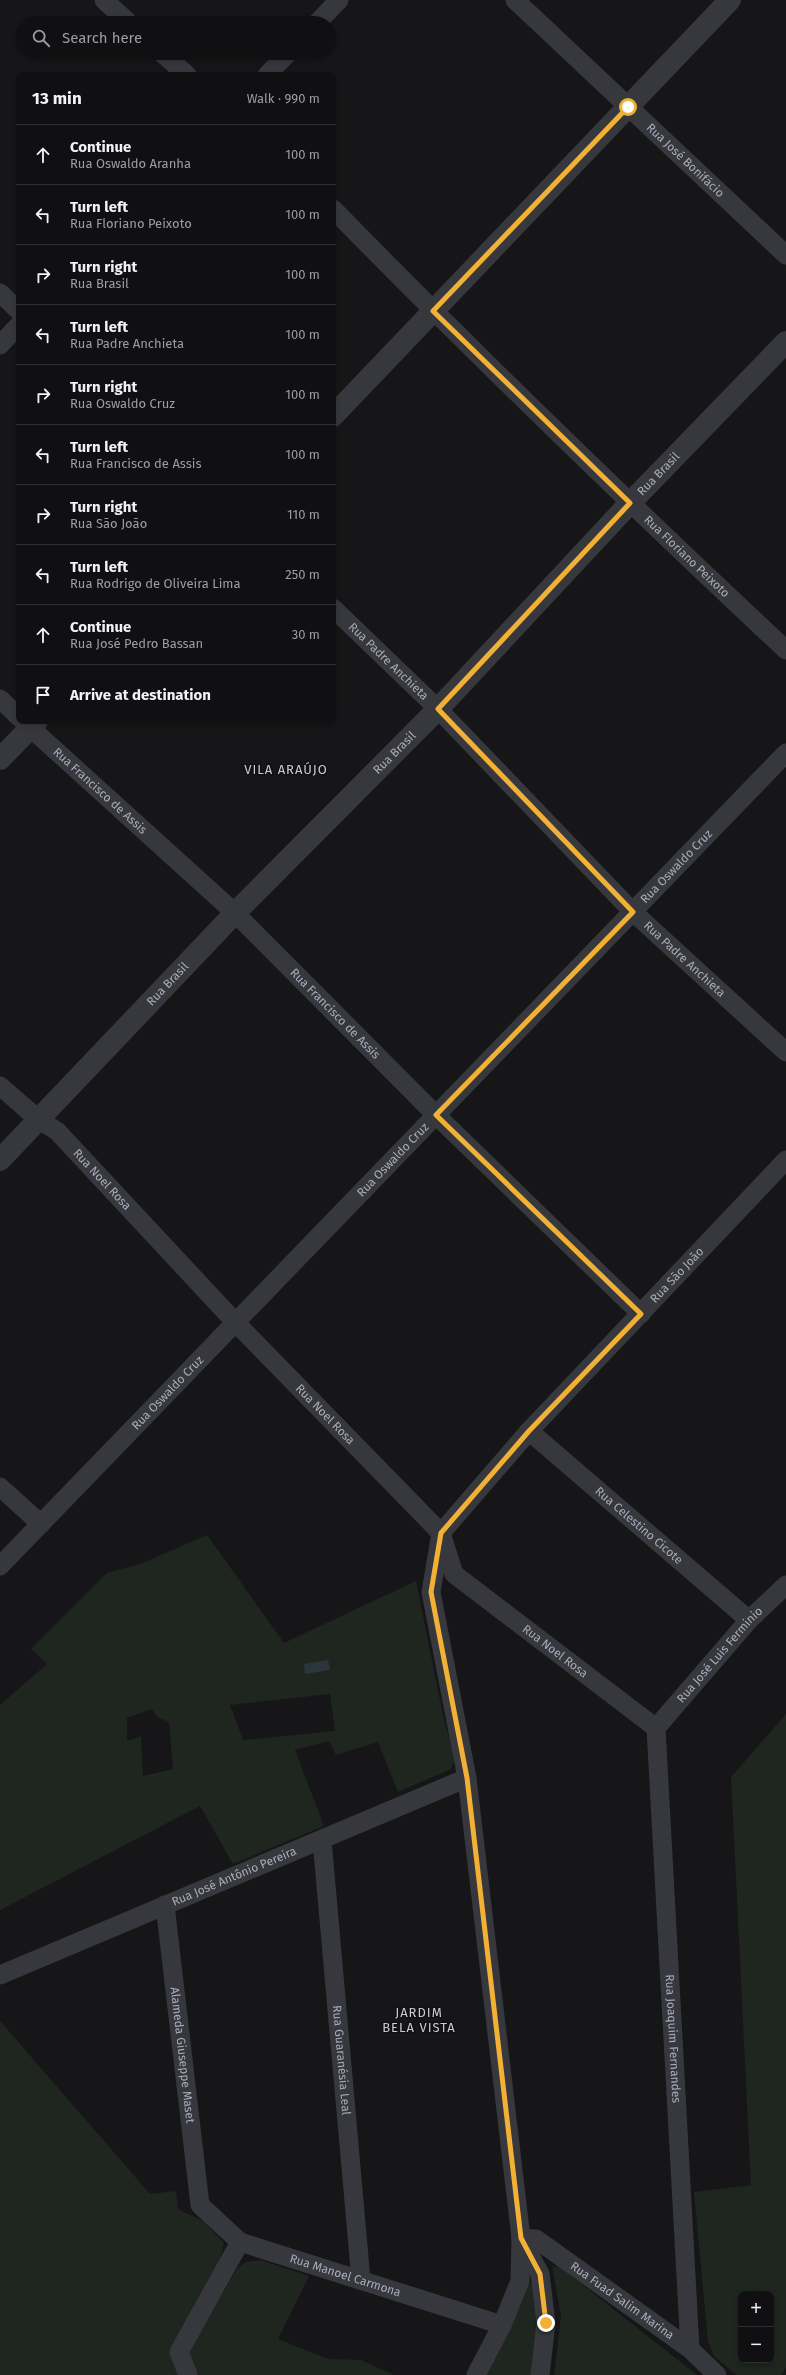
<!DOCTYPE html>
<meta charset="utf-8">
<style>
body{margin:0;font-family:"Fira Sans",sans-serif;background:#1e1e20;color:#f1f3f6}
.controls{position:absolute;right:12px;bottom:12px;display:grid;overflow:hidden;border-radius:8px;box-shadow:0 2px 6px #0003}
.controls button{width:36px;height:36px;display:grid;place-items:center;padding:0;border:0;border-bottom:1px solid #303032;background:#101012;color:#f1f3f6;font:20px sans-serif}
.stop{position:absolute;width:12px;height:12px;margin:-9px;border:3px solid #f2b134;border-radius:50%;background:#fff}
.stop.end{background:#f2b134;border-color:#fff;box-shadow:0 1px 4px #0008}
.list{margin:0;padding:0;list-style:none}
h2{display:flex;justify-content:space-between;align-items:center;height:52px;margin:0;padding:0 16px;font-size:17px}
h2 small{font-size:13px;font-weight:400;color:#9c9d9f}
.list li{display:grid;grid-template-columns:26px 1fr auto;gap:12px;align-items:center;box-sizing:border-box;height:60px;padding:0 16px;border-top:1px solid #303032}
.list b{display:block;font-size:15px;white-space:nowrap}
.list p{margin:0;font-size:13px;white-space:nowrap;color:#9c9d9f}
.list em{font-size:13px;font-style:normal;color:#9c9d9f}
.icon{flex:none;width:22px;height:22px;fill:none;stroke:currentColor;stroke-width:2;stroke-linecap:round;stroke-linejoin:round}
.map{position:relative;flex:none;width:786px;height:2375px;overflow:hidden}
.search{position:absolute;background:#101012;box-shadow:0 2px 6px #0003;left:16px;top:16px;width:320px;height:44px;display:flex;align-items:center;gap:10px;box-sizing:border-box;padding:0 14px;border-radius:22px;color:#9c9d9f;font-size:15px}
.panel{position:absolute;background:#101012;box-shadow:0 2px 6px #0003;left:16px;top:72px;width:320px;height:652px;border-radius:8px}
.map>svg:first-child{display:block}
.green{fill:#1e261f;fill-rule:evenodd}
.water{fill:#2c353c}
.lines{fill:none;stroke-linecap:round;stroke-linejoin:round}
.minor{stroke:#37383d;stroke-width:19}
.tertiary{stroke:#37383d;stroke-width:22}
.route{stroke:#f2b134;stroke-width:5}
.labels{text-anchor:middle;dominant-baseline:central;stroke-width:3;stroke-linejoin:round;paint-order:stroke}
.street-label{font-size:12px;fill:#a8adb8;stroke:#111113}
.neighbourhood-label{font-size:13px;letter-spacing:1px;fill:#c9ccd4;stroke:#111113}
</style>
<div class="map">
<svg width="786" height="2375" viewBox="0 0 786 2375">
<rect width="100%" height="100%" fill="#161618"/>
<!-- green -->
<g class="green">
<path d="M207,1535L284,1643L416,1581L444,1720L455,1759L451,1769L398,1792L378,1742L336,1755L329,1741L295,1750L324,1826L233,1864L200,1806L0,1910V1705L47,1664L31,1649L107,1573L140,1564ZM330,1694L335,1731L243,1740L230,1705ZM152,1709L157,1717L169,1722L173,1769L143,1776L141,1736L127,1741V1718Z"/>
<path d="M786,1714V2368L781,2375H736L714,2356L708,2342L694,2192L751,2185L731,1777ZM741,2294H771V2360H741Z"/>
<polygon points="0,2021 150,2194 176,2191 178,2209 204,2222 224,2243 219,2264 178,2375 0,2375"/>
<polygon points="260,2260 309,2276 278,2339 328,2359 361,2360 394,2375 198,2375 190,2367 187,2355 238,2267 246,2262"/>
<polygon points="552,2266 560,2267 697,2375 554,2375 561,2316"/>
<polygon points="532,2283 538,2322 531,2375 484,2375 527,2285"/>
</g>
<!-- water -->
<polygon class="water" points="328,1660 330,1670 305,1674 304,1664"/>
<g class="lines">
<!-- minor -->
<g class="minor">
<polyline points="104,0 129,23"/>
<path id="s1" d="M515,0L786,255"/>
<polyline points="317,23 339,0"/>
<polyline points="162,53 187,75"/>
<polyline points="267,75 288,53"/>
<path id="s2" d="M333,209C481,360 632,506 786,650"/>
<polyline points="0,293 19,311"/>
<polyline points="0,345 19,325"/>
<path id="s3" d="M333,608L438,709L633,912L786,1052"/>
<polyline points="0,699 19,717"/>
<path id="s4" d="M23,721L235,913L436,1115L641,1314"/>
<path id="s5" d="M0,1086L39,1120L57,1131L236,1323L441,1533L454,1574L656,1728"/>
<path id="s6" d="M529,1431L749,1620"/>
<polyline points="0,1487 41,1524"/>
<path id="s7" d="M0,1566L786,753"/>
<path id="s8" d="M656,1728L690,2349"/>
<path id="s9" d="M656,1728L749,1620L786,1585"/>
<path id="s10" d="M322,1840L361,2280"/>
<path id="s11" d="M165,1905L200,2205L240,2242L502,2325"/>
<path id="s12" d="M0,1975L467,1778"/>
<path id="s13" d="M521,2238L536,2239L690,2349L717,2375"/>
<polyline points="521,2239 540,2274 546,2323 540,2375"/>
<polyline points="188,2375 179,2352 240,2242"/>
<path id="s14" d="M476,2375L502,2325L520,2281L521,2238L467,1778L431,1592L441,1533L529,1431L786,1160"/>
</g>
<!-- tertiary -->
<g class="tertiary">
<polyline points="333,416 730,0"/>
<polyline points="0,759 37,721"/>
<path id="s15" d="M0,1160L235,913L438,709L630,503L786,342"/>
</g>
</g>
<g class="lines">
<!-- route -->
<polyline class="route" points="546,2323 540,2274 521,2238 467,1778 431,1592 441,1533 529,1431 641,1314 436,1115 633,912 438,709 630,503 433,311 628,107"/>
</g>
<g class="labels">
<!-- street labels -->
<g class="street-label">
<text stroke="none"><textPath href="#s1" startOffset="234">Rua José Bonifácio</textPath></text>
<text stroke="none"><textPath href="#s15" startOffset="951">Rua Brasil</textPath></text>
<text stroke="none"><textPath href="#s2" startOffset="496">Rua Floriano Peixoto</textPath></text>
<text stroke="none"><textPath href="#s3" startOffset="77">Rua Padre Anchieta</textPath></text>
<text stroke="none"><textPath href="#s15" startOffset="567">Rua Brasil</textPath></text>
<text stroke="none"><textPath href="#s4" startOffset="104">Rua Francisco de Assis</textPath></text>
<text stroke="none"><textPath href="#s7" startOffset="973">Rua Oswaldo Cruz</textPath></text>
<text stroke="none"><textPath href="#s3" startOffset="497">Rua Padre Anchieta</textPath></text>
<text stroke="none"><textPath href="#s15" startOffset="243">Rua Brasil</textPath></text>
<text stroke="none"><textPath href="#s4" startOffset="428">Rua Francisco de Assis</textPath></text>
<text stroke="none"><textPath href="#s7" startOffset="565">Rua Oswaldo Cruz</textPath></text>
<text stroke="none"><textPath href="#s5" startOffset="139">Rua Noel Rosa</textPath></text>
<text stroke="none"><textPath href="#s14" startOffset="1209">Rua São João</textPath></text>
<text stroke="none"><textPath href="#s7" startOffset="241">Rua Oswaldo Cruz</textPath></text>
<text stroke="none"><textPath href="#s5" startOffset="463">Rua Noel Rosa</textPath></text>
<text stroke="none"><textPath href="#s6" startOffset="145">Rua Celestino Cicote</textPath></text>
<text stroke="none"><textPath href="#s5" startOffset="799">Rua Noel Rosa</textPath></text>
<text stroke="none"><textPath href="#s9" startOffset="97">Rua José Luis Ferminio</textPath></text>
<text stroke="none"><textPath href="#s12" startOffset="254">Rua José Antônio Pereira</textPath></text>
<text stroke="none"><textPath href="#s8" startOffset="311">Rua Joaquim Fernandes</textPath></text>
<text stroke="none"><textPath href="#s11" startOffset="151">Alameda Giuseppe Maset</textPath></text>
<text stroke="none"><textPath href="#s10" startOffset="221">Rua Guaranésia Leal</textPath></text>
<text stroke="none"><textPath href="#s11" startOffset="467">Rua Manoel Carmona</textPath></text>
<text stroke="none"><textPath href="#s13" startOffset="121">Rua Fuad Salim Marina</textPath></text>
</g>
<!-- neighbourhood labels -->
<g class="neighbourhood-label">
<text x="286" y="769">VILA ARAÚJO</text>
<text x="419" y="2012">JARDIM<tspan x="419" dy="15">BELA VISTA</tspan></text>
</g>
</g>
</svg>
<div class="controls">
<button>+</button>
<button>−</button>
</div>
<div class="stop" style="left:628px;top:107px"></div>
<div class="stop end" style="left:546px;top:2323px"></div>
<div class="search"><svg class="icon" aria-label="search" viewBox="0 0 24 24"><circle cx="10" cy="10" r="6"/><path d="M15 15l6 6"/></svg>Search here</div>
<section class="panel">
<h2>13 min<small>Walk · 990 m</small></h2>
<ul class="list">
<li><svg class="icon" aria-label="ahead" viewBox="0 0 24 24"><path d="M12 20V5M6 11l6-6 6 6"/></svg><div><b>Continue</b><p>Rua Oswaldo Aranha</p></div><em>100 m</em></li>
<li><svg class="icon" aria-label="left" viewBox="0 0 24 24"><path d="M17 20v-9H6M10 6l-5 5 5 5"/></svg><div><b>Turn left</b><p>Rua Floriano Peixoto</p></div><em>100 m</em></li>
<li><svg class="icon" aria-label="right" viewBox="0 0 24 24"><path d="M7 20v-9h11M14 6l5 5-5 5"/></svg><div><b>Turn right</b><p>Rua Brasil</p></div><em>100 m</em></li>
<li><svg class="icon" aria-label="left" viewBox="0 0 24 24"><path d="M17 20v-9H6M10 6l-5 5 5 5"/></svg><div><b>Turn left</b><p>Rua Padre Anchieta</p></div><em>100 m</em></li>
<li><svg class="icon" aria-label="right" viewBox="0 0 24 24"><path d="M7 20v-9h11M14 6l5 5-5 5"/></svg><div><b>Turn right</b><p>Rua Oswaldo Cruz</p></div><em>100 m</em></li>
<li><svg class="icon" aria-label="left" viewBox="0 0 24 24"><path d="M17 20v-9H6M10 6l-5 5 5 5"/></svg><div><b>Turn left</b><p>Rua Francisco de Assis</p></div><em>100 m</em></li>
<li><svg class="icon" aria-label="right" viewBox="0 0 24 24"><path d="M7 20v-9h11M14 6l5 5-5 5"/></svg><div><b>Turn right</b><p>Rua São João</p></div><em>110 m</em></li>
<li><svg class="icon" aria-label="left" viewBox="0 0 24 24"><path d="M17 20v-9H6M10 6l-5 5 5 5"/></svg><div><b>Turn left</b><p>Rua Rodrigo de Oliveira Lima</p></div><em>250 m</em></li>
<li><svg class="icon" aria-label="ahead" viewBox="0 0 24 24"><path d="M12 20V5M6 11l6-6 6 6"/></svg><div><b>Continue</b><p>Rua José Pedro Bassan</p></div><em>30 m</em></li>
<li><svg class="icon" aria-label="arrive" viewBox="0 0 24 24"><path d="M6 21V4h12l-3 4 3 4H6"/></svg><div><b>Arrive at destination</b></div></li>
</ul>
</section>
</div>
